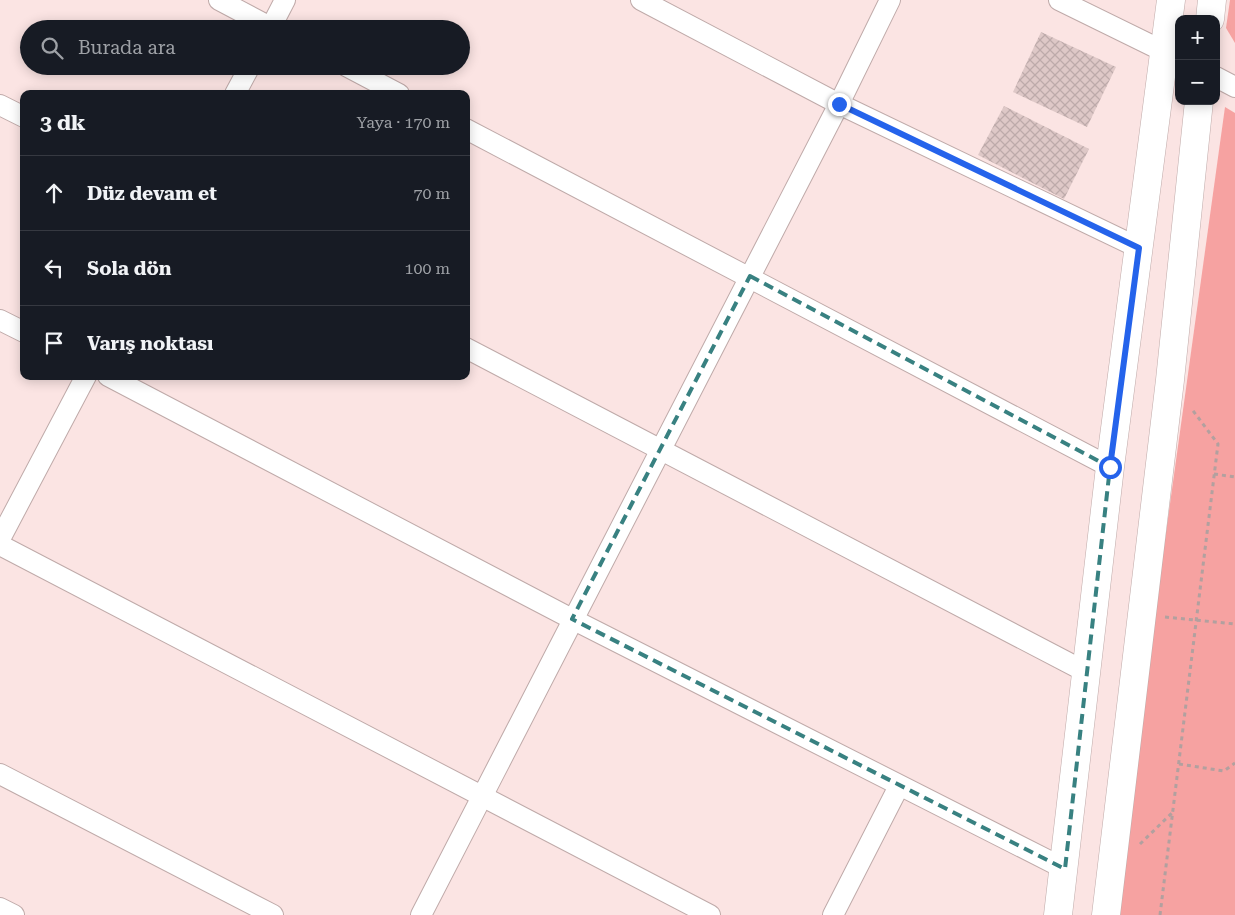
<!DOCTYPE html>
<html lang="tr">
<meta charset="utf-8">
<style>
body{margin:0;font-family:"Roboto Serif",serif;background:#242831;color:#f1f3f6}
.controls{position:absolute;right:15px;top:15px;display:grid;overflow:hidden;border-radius:10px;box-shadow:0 2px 12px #0003}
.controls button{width:45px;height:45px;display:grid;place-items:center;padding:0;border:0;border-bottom:1px solid #363941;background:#171b24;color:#f1f3f6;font:25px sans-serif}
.stop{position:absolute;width:15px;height:15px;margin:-11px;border:4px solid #2563eb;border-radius:50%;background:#fff}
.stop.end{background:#2563eb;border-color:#fff;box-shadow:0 1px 5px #0008}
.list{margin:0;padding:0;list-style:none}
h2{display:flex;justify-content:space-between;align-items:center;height:65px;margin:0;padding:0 20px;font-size:21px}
h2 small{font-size:16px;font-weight:400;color:#9ea1a6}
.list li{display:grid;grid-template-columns:32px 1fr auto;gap:15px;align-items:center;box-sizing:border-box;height:75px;padding:0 20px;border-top:1px solid #363941}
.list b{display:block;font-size:19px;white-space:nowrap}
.list em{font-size:16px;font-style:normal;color:#9ea1a6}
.icon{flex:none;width:28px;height:28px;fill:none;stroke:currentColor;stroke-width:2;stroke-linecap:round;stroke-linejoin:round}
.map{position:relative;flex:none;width:1235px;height:915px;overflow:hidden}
.search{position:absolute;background:#171b24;box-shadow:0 2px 12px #0003;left:20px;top:20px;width:450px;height:55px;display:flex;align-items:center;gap:12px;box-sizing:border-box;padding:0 18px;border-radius:28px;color:#9ea1a6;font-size:19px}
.panel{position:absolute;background:#171b24;box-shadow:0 2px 12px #0003;left:20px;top:90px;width:450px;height:290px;border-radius:10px}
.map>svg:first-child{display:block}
.park{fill:#f6a2a1}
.building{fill:url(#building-cross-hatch)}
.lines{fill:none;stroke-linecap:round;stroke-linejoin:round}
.minor-casing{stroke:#bfaaa9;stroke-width:22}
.secondary-casing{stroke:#bfaaa9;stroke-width:29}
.path{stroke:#b2a09f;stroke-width:3;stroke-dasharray:4 4;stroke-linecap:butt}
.minor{stroke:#fff;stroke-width:20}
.secondary{stroke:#fff;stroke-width:28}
.route{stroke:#2563eb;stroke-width:6}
.marked{fill:none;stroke:#388181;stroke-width:4;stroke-dasharray:10 6;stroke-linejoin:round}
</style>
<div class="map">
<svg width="1235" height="915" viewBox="0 0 1235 915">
<defs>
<pattern id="building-cross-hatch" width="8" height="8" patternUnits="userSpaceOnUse" patternTransform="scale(1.25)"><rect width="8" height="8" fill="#dec8c7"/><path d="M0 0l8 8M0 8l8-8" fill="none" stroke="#bdaaaa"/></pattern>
</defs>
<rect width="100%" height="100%" fill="#fbe4e3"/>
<!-- park -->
<g class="park">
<polygon points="1230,0 1235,0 1235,43 1226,28"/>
<polygon points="1225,107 1235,113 1235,915 1113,915"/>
</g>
<!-- building -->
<g class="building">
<polygon points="1041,32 1116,67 1087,127 1013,92"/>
<polygon points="1004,106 1089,149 1064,199 978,155"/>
</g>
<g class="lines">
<defs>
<g id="minor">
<polyline points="219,0 274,29"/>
<polyline points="641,0 839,104 1139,248"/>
<polyline points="1059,0 1165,52"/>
<polyline points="270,29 285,0"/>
<polyline points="346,66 399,94"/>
<polyline points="1216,77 1235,87"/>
<polyline points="235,94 250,66"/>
<polyline points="0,105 24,117"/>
<polyline points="466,129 1110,467"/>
<polyline points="0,320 24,332"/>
<polyline points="466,348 1086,672"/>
<polyline points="108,376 572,619 1065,869"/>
<polyline points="0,539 86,376"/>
<polyline points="0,545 710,915"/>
<polyline points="0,774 273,915"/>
<polyline points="0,908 14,915"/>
<polyline points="421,915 839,104 890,0"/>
<polyline points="833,915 899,786"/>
</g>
<g id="secondary">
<polyline points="1210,19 1212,0"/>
<polyline points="1058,915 1110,467 1171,0"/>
<polyline points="1106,915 1170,380 1199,101"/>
</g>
</defs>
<!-- minor casing -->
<use href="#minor" class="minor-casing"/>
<!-- secondary casing -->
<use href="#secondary" class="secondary-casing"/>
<!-- path -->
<g class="path">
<polyline points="1214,474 1235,477"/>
<polyline points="1165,617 1235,624"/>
<polyline points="1179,764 1224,771 1235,763"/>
<polyline points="1140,844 1174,811"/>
<polyline points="1160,915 1218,444 1191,408"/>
</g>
<!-- minor -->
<use href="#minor" class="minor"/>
<!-- secondary -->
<use href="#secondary" class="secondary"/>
</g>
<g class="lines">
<!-- route -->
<polyline class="route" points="839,104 1139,248 1110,467"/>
</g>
<!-- marked area -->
<path class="marked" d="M750,276L1110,467L1065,869L572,619Z"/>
</svg>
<div class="controls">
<button>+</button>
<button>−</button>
</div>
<div class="stop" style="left:1110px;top:467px"></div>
<div class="stop end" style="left:839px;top:104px"></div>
<div class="search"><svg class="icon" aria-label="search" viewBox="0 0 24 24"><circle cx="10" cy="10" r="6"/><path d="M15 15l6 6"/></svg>Burada ara</div>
<section class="panel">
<h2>3 dk<small>Yaya · 170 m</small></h2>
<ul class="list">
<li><svg class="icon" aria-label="ahead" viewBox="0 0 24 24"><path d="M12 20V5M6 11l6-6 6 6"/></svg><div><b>Düz devam et</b></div><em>70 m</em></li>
<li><svg class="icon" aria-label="left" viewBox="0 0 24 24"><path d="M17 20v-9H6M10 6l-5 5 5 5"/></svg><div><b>Sola dön</b></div><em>100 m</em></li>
<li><svg class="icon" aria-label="arrive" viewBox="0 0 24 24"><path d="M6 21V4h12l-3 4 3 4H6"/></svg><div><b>Varış noktası</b></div></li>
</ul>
</section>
</div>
